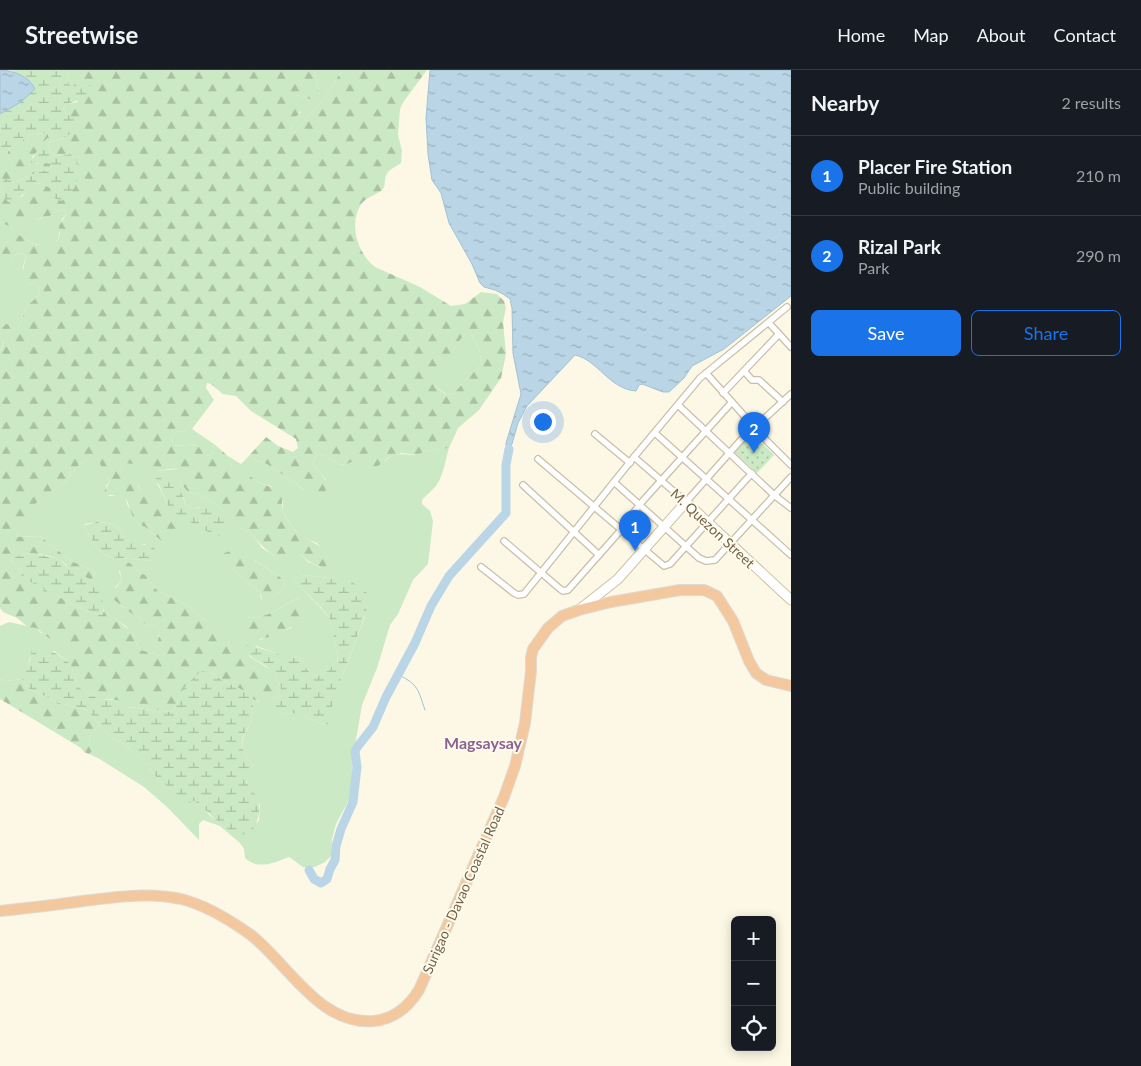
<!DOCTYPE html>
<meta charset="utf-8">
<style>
body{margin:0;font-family:Lato,sans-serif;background:#20242c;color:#f1f3f6}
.controls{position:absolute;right:15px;bottom:15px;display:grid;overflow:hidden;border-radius:8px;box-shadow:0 2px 12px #0003}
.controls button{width:45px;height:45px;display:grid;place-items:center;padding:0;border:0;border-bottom:1px solid #363941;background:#171b24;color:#f1f3f6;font:25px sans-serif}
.you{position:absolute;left:542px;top:351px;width:18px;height:18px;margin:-12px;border:4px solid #fff;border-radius:50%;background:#1a73e8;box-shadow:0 0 0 8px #1a73e833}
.badge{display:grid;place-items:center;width:32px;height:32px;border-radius:50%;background:#1a73e8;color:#fff;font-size:16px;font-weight:700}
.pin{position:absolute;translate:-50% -41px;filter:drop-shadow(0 1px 2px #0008)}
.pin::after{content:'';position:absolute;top:26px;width:18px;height:15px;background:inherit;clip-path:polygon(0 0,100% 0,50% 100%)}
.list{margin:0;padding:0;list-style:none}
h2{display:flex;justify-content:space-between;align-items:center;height:65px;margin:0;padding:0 20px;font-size:21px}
h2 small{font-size:16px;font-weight:400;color:#9ea1a6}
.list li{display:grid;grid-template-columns:32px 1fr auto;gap:15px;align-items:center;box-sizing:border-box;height:80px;padding:0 20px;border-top:1px solid #363941}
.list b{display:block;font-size:19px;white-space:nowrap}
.list p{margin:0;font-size:16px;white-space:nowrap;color:#9ea1a6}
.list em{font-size:16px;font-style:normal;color:#9ea1a6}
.actions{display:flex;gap:10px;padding:15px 20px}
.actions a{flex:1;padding:11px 0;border:1px solid #1a73e8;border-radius:8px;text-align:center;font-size:18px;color:#1a73e8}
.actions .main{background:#1a73e8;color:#fff}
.icon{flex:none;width:28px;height:28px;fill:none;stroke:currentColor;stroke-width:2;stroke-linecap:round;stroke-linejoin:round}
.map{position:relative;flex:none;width:791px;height:996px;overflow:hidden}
header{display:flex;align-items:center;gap:30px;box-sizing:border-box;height:70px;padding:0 25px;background:#171b24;border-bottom:1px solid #363941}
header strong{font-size:24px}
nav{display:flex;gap:28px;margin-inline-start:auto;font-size:18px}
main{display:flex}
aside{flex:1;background:#171b24}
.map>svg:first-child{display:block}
.grass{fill:#cbe9c4;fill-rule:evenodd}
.forest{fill:url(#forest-firs);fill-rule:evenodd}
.wetland{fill:url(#wetland-marsh)}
.park{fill:url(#park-dots)}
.water{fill:url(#water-ripples);stroke:#a1c2d6}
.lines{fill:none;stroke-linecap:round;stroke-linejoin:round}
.stream{stroke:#a1c2d6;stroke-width:1}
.river{stroke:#bad5e5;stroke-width:9}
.street-casing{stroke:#cabfa9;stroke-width:8}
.secondary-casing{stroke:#cec1a7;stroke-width:11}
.highway-casing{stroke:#dedad4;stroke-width:12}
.street{stroke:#fff;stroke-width:5.5}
.secondary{stroke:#fff;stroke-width:9}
.highway{stroke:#f4c89e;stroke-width:10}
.labels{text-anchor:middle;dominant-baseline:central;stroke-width:4;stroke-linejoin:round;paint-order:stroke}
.street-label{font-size:14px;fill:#74634b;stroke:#fefbec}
.quarter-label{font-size:16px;font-weight:bold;fill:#8c6390;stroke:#fefbec}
</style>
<header>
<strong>Streetwise</strong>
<nav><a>Home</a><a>Map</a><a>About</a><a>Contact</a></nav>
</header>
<main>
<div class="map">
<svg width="791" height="996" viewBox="0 0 791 996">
<defs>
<pattern id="forest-firs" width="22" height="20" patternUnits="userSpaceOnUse" patternTransform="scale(1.25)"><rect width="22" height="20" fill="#cbe9c4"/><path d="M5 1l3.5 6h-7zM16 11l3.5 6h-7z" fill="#a9c0a1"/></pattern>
<pattern id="wetland-marsh" width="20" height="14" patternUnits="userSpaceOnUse" patternTransform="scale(1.25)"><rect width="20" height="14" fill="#cbe9c4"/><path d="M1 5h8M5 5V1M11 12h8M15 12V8" fill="none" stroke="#a9c0a1"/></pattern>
<pattern id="park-dots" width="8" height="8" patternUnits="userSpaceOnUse" patternTransform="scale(1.25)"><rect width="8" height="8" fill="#cbe9c4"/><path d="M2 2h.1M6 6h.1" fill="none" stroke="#a9c0a1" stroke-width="1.8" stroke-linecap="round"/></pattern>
<pattern id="water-ripples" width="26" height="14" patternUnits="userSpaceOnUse" patternTransform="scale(1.25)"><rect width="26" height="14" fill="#bad5e5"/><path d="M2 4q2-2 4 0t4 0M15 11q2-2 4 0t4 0" fill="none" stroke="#9cb0bc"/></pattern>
</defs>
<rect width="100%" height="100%" fill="#fcf8e5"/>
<!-- grass -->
<g class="grass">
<path d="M314,0H342L325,27L295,62L291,63C291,53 294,48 301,42L291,29L297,25L309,29L320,25Z"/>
<path d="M64,139L66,145L62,149L58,170C46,173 36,179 26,169L9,192L17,183L26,185L23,197L28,213L35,214L40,218L38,226L26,237L19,258L15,260L10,255L0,281V152L13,158L52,145L57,141Z"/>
<path d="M465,264H470C478,272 481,283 481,294L453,324L447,325L431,312V305C447,295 452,277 465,264Z"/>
<path d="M198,351L192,359L214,374L212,385L205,386C202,383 201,378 198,376C192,372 181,377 174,375L171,368L176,362L184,361L192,352Z"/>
<path d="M449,378C445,390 444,405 436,416C432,421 426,425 422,430V434L430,441L433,451L428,494L413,510L398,544L390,555L377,598L362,635L352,693V724L336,754L332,769L331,786L325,792L315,797H303L289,787C274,793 258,800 245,788L244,779L240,773L220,756L203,750L199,754V770L166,736L144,717L98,688L89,684L92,681C86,669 90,663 100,655L111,668L127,676L146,694L157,708L181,727L194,731L202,736L209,745L225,757L246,765L259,750L260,735L246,710L253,696C250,690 245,685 243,679C240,665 247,664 250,653C252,646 254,638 254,630L259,632L256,599L235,586L229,577L228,571L209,553L186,535L158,521L153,516L145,505L140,503L130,493L119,501L122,511L115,517L121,536L139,547L145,554L155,556L161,561L158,566L165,579V584L160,586L141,580L137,575L134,566L127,557L113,548L104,541L103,533L92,510L95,506L94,501L71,491L40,466L17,467L16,465L30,452V440L35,433L65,412L79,395L87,389H98L106,407L110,411L106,416L109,426H121L126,428L127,434L138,454L145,457L164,473L169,450L164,441L156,433L144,427L140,421L138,411L128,401L121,398L123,394L132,392L154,401L179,399V411L188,422L202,425L214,433L227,443L239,458L250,461L262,478L279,489L293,484H300L308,492L320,497L325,483L317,473L302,467L296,461L287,449L283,441V432L271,416L262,414L232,397L228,386L241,394L248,387L267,394L297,414L303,420L326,410L313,394L315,387L319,384C331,385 338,401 351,392L360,393L385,391C394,381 405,385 417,385L422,382ZM157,413L184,428L185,434L193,439L201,437L185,447C166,440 166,429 157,413ZM97,452C119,453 116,455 127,471L137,475L145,474L152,491L109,487L98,480L84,457L85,454ZM255,490L280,507L285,513L284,519L272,527V534L261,529L260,522L230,497ZM304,505C326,508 346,508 364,521L365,547L336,622L325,655L299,644L282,643L270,631L277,626L281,618L274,602L249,586L256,576L287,587L299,588C303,591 304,594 306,598C319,615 328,600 338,590L330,549L322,539L300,517L292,506ZM299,528L291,558L260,570L246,547C268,550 279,536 299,528Z"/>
<path d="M9,552L36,558L41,563L66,569V574L72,583L66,590L54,581L30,587C30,595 22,600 22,609L7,611L0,609V556Z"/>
</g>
<!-- forest -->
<g class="forest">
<path d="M70,0H314L320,25L316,29H309L297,25L292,29L295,34L302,36C300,47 290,49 291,63L295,62L325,27L342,0H427L404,31L400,39L398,65L402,81L401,93C396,97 388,99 386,106C384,111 386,116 382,120C376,125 367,127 362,133C348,153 357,183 375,197L420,217L451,236L465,234L481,222L497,224L504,231L506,238L503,252L506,284L501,308L479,340L458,358L449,378L423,382L417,385L402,383L389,387L378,396L370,398L351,392C338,401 331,385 319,384L315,387L313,394C320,404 330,410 325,422L316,425L308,424L297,414L267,394L248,387L266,367L278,376L293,382L298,378L296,369L251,341L236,326L223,324L211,314L207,313L206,318L214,330L198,351L192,352L184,361L176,362L171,368L174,375C181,377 192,372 198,376C201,378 203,383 205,386L212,385L214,374L228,386L232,397C236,399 241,401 246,403C251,406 256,412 262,414C267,416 271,416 276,420C284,427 281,431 283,440C284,447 291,454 295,460C307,474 332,473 326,497C316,497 307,491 300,484L288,486L287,490L284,492C269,483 259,475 250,461L239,458L233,453L227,443L214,433L202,425L188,422L176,407L179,399C170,398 163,401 154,401C140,400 138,391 123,394L121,398L137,403L140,406C133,426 151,427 161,436C167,443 171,453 177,460L176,465L171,473H164L145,457L138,454L133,447L126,428C118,425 111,427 104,422L110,411L106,407L96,404V400L101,396L98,389H87L79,395L65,412L36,433L30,440V452L28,458L19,462L16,465L17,467L40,466L71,491L94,501L95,506L92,510C85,507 77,505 70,500C67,497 64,491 59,489C43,484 26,479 11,491L22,502V507L76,536L93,543L102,545L104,541L131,561L134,566L137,575L141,580L160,586L165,584V579L158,571L160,561L155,556L145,554L139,547L131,543L113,529C112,520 116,517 122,511L119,496L122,492L130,493L140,503L145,505L153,516L158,521L186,535L209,553L229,563C228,568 227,573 230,578C237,593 296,612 264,632L254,630L248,623L222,610L210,602L201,601L180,624L175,639L171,642L127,637L112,629H99L93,626L81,619L76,613L72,598L66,590L71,583L66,574V570L53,571L36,558L28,557L17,548L3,542L0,538V281L4,272L2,258L6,254L10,255L15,259L19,258L26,237L38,226L40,218L35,214L28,213C21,202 24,197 26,185L17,183L9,192L2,191C0,178 8,168 19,165C40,179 34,175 58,170L60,163L59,156L66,145L64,139L57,141L52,145L39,149L19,159L13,158L0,152V89L7,84L10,77L22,74L24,65L48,63V68C41,74 39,81 32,87L36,94L44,92L51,93L50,98L28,106L17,112L1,115L4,127H22L27,119L35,113L43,114L50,118L74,119C80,99 84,103 71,84L54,86L49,80L48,73L65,68L66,44L63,38L67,34L77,32L84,15L78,17L69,15L67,5ZM465,264H470C478,272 481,283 481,294L453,324L446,325L431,312V305C447,296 452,277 465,264Z"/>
<polygon points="238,479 280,507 285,513 284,519 272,527 272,534 269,536 264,536 260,522 230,497 223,489 224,483"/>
<path d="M300,528C323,551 260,574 250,569C244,565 243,558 241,552L246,547C268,550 279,536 300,528Z"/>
<path d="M0,609L7,611L22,609L28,618L59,633L87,640L100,655C90,663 86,669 92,681L89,684L84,682L81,678L0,629Z"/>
</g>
<!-- wetland -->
<g class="wetland">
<path d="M11,0H70L67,5L69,15C77,17 83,15 91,15L90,24C82,31 69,31 63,38L66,44L75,48C74,67 65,68 48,73L49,80L54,86L71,84L79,95L81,103L70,126L61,131L52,127L50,118L43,114L35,113L15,132H8L4,127L1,115L5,109H11L17,112L28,106L50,98L51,94C44,92 38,95 31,92L41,74L48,68V63L24,65L22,74L19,78L10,77L4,89H0V44L21,32L20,6Z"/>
<path d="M159,406C173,408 183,421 185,434L193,439C210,435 232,444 222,464L217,467L176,444L169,438L156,408Z"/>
<path d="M97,452C119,453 116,455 127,471L154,477L156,483V489L152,491L109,487L98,480L84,457L85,455Z"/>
<path d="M32,483L60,489L69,499L76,503L92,510C97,519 108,534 102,545L93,543L76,536L21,507L22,502L11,491L17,486Z"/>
<path d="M304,505L336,509L352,512L371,526C359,570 337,609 328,654L325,655L299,644L282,643L272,638L270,631L277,626L281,618C272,592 260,597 244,580L247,575C265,578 281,587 299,588C303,591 304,594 306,598C319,615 328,600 338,590L330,549L322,538L300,517L292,506Z"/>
<path d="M36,576L46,577L66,590L72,597L76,613L81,619L93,626L99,629L118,630L127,637L171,642L175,639L180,624L186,615L201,601L210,602L222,610L248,623L254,630C254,638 252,646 250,653C247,664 239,665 243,679C245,685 250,690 253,696L246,711C250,717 254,722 257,728C263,740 257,754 250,764C229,770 209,740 194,731L188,733L157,708L146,694L127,676L111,668L87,640L59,633L28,618L22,609V603L30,591L32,579Z"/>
</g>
<!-- park -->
<polygon class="park" points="751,363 774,385 757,403 734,382"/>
<!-- water -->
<g class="water">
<path d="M0,0C13,0 30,7 35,19L21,32L0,44Z"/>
<path d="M430,0H791V226L724,279L692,296L684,308L669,322H663L642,314L639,315L636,321C609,319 598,290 575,285L527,336L518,353L512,374L509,379L506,376V373L521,324L513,283L512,238L510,229L503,224L495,220L484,217L480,213L472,194L449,153L441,123L432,110L428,84L426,48Z"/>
</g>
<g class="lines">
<!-- stream -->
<path class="stream" d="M399,605C419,615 418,620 425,640"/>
<!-- river -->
<polyline class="river" points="309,800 314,809 321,813 327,809 330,799 335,790 336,776 341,759 353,732 357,697 355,681 358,676 373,657 386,627 415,573 431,536 449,506 506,443 506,395 509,379"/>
<defs>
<g id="street">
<polyline points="769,253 791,277"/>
<polyline points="744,301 752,310 759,310 783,332"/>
<polyline points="706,303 764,368 791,395"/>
<polyline points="723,323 779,264"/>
<polyline points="678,335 774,425 791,438"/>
<polyline points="655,363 791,485"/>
<polyline points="595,364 630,393"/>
<polyline points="634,387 686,432 740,371 791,324"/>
<polyline points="538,389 664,496 670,494 752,403"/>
<polyline points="614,412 699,488 706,491 715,490 791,407"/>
<polyline points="523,415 599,485"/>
<polyline points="504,471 559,518 563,521 568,520 621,460 640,434 732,332"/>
<polyline points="481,497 514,523 518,525 524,524 634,387 700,308 787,237"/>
</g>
<polyline id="secondary" points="580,539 618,509 686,432 791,530"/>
<path id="highway" d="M0,841C28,838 55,835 83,831C116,827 148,822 181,829C206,835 230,850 251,865C288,894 320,956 374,951C394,949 409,936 419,920L504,727L515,696L525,653L531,601V587L533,579L548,558L562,546L579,540L611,532L680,520H704L717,526L733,551L749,591L756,603L766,610L791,616"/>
</defs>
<!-- street casing -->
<use href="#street" class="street-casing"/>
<!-- secondary casing -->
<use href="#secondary" class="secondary-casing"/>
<!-- highway casing -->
<use href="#highway" class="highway-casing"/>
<!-- street -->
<use href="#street" class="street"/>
<!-- secondary -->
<use href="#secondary" class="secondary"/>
<!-- highway -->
<use href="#highway" class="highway"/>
</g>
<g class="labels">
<!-- street labels -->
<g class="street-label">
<text transform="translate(713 458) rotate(43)">M. Quezon Street</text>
<text transform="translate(463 820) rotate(-66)">Surigao - Davao Coastal Road</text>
</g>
<!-- quarter labels -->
<g class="quarter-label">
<text x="483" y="672">Magsaysay</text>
</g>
</g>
</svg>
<div class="controls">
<button>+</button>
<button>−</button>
<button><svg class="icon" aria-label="locate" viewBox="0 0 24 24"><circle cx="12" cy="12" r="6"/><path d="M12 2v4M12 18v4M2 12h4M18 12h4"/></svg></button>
</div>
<div class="you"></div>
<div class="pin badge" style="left:635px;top:481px">1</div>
<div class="pin badge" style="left:754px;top:383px">2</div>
</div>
<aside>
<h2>Nearby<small>2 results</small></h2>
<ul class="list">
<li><span class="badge">1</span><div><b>Placer Fire Station</b><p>Public building</p></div><em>210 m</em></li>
<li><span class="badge">2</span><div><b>Rizal Park</b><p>Park</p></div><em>290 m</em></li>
</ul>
<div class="actions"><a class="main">Save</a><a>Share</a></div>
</aside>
</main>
